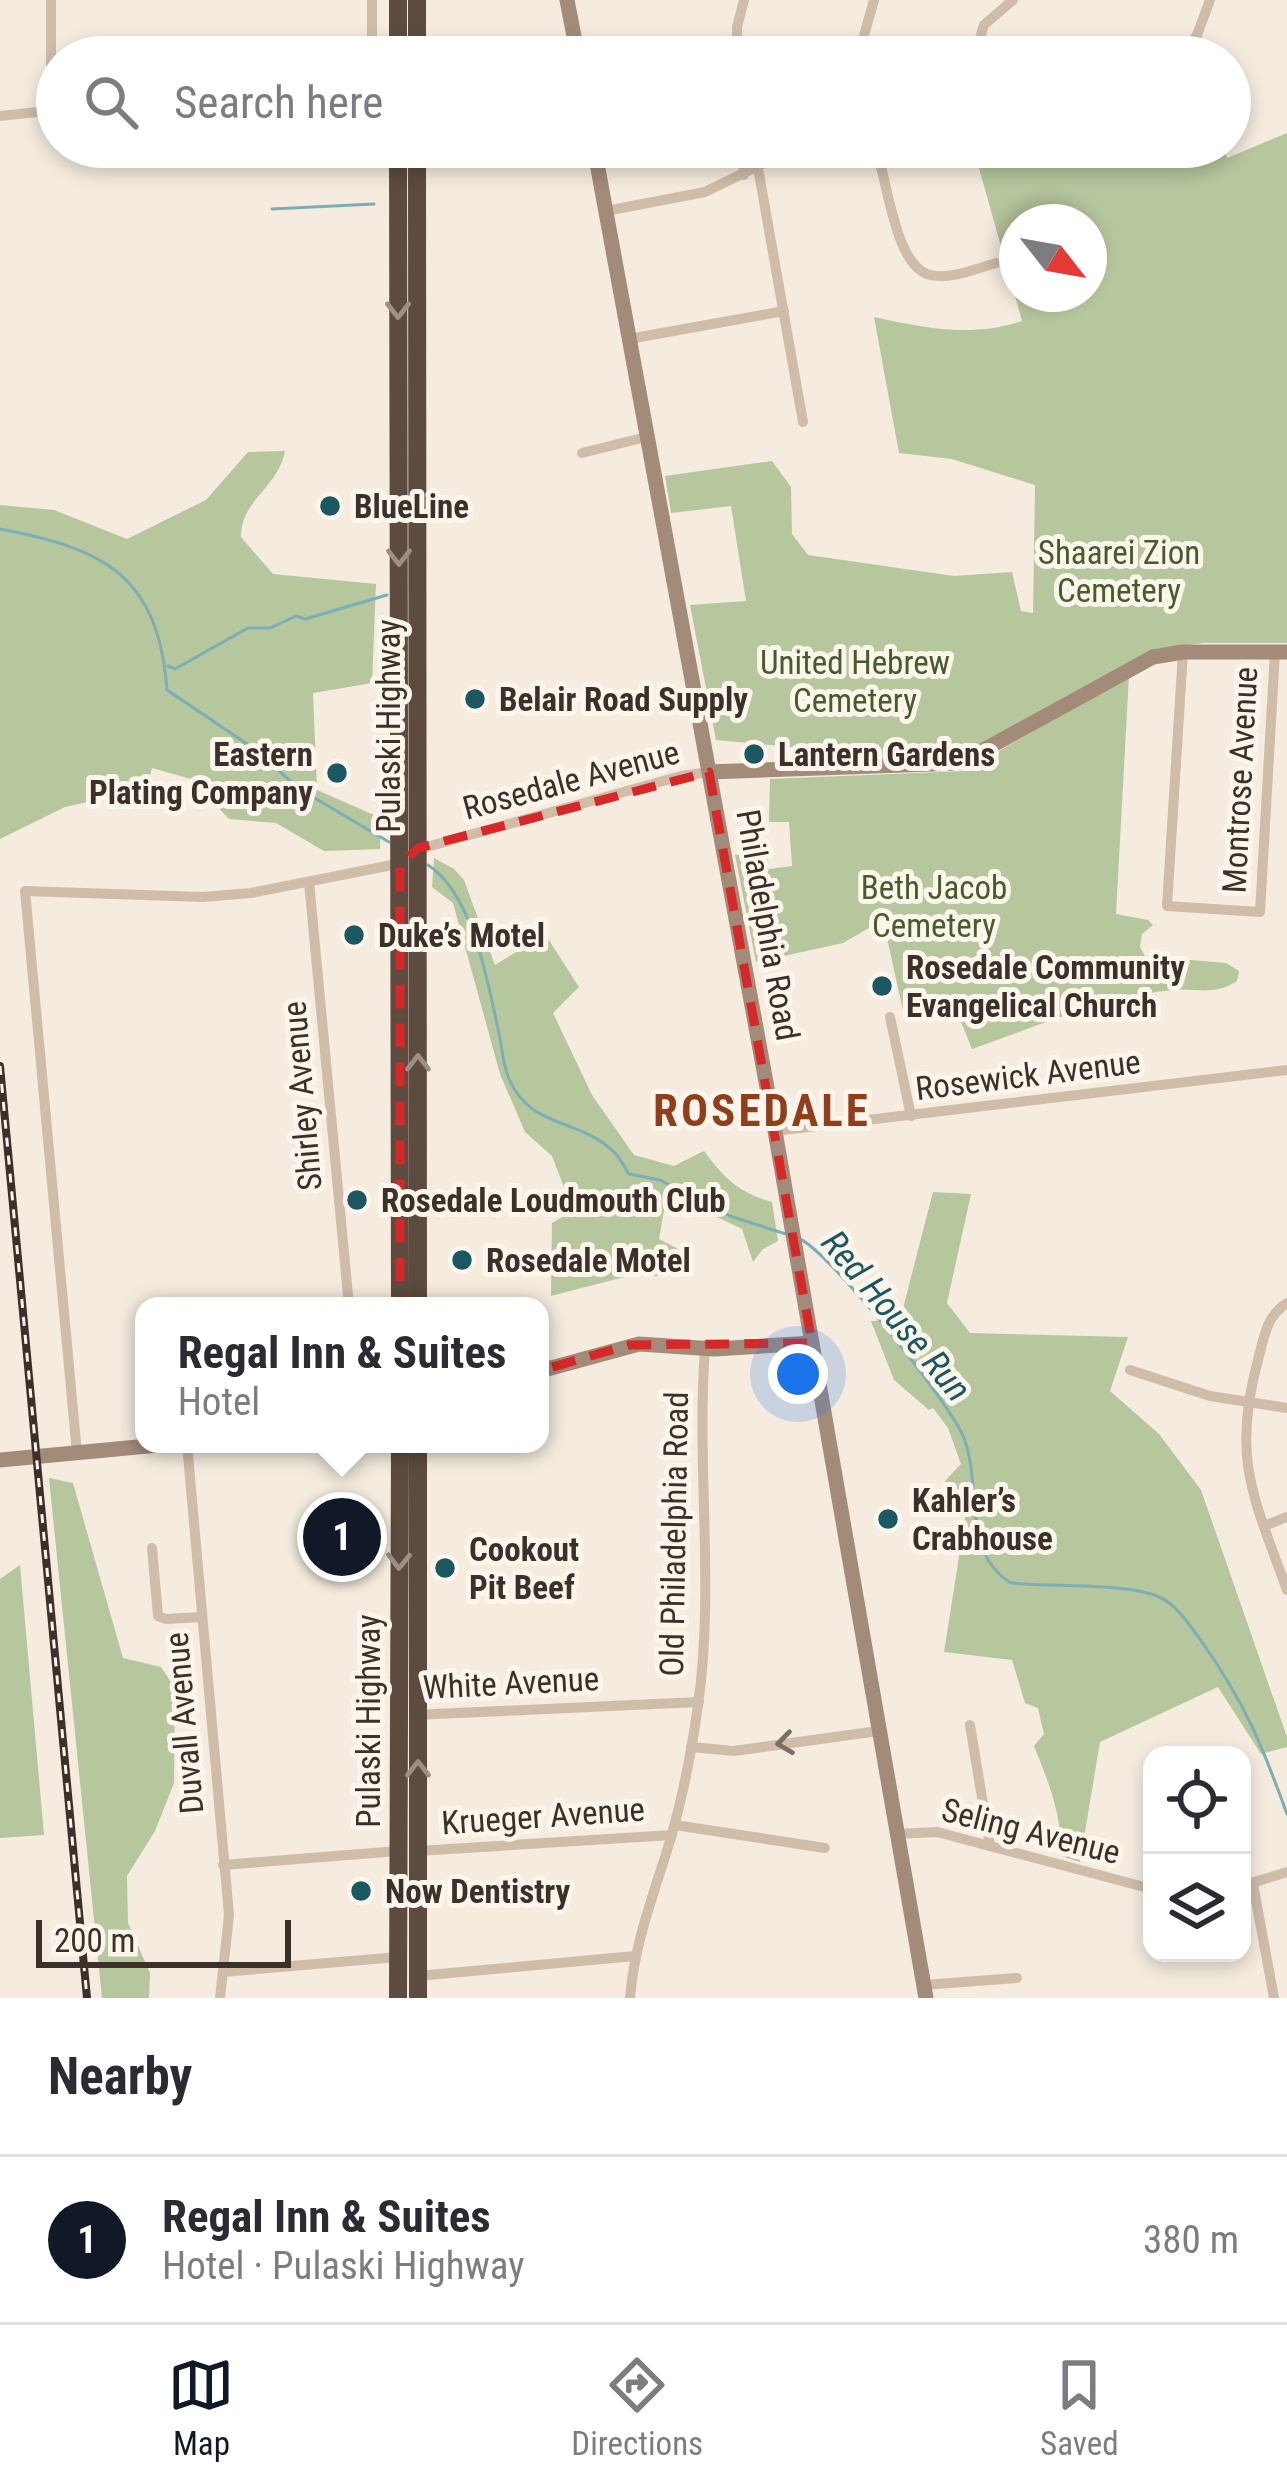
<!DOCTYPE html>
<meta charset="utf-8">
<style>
body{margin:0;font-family:"Roboto Condensed",sans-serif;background:#f7f7f7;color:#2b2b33}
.controls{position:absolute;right:36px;bottom:36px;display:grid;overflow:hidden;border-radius:24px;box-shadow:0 6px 18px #0003}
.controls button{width:108px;height:108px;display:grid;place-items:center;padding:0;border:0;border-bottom:3px solid #e1e1e2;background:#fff;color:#2b2b33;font:60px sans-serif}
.compass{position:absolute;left:999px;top:204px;width:108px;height:108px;border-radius:50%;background:#fff;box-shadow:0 6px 18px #0003;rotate:121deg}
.scale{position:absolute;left:36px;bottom:30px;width:255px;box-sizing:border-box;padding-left:12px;border:6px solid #3b302a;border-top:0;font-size:33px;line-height:42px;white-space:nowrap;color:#3b302a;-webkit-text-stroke:9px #fcf5ec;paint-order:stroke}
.you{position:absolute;left:798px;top:1374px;width:42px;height:42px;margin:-30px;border:9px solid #fff;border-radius:50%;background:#1a73e8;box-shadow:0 0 0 18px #1a73e833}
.badge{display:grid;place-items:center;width:78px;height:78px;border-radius:50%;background:#111827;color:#fff;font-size:39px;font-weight:700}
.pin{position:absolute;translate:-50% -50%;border:6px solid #fff;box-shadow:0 3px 12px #0006}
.popup{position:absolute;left:135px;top:1297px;width:414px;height:156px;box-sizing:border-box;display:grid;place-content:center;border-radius:24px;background:#fff;filter:drop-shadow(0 3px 9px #0005);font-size:39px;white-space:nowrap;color:#7c7c81}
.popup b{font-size:45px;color:#2b2b33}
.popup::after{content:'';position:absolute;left:50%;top:100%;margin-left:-24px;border:24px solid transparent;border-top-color:#fff}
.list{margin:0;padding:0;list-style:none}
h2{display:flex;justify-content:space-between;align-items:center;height:156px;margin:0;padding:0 48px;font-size:51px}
h2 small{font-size:39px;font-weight:400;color:#7c7c81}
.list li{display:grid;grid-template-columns:78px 1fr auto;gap:36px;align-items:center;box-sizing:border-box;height:168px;padding:0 48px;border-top:3px solid #e1e1e2}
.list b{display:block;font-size:45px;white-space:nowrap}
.list p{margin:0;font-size:39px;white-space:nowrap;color:#7c7c81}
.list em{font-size:39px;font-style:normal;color:#7c7c81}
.icon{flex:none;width:66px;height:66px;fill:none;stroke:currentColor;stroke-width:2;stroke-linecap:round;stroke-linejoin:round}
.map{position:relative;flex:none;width:1287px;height:1998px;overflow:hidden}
.search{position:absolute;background:#fff;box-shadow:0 6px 18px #0003;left:36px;right:36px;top:36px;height:132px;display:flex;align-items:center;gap:30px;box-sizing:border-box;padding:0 42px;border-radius:66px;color:#7c7c81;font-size:45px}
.sheet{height:324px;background:#fff}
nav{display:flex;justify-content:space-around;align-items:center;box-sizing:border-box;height:168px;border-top:3px solid #e1e1e2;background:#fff;font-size:33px;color:#7c7c81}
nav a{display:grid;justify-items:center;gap:6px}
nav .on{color:#111827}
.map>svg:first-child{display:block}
.green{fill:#b6c69d;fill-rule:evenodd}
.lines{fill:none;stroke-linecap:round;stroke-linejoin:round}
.stream{stroke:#7bafb5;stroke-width:3}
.street{stroke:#cfbca9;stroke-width:10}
.secondary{stroke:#a38b7a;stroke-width:15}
.highway{stroke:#5d4b40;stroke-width:18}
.rail-casing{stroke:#3b302a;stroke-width:8}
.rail{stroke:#fcf5ec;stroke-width:3;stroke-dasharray:9;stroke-linecap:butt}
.oneway{stroke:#9d8f85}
.oneway2{stroke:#7e6f63}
.marked{fill:none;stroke:#d62828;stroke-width:9;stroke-dasharray:24 15;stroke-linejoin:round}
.poi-dot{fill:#1b5861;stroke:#fcf5ec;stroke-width:4.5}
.labels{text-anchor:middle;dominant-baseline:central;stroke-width:10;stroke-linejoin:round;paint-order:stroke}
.poi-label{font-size:33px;font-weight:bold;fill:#3b302a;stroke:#fcf5ec;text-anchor:start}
.park-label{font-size:33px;fill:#475c2b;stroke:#fcf5ec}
.street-label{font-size:33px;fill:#3b302a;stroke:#fcf5ec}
.water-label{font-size:36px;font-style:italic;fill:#1b5861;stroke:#fcf5ec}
.district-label{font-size:45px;font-weight:bold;letter-spacing:3px;fill:#913e1b;stroke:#fcf5ec}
</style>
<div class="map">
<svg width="1287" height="1998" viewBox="0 0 1287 1998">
<rect width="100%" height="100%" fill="#f5ecdf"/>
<!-- green -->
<g class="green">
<path d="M1287,133V643H1204L1156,649L959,756L811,762V749L716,740L690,605L746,601L731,506L671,513L665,476L772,461L791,487L792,534L808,555L954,576L1012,572L1021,611L1033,613L1035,485L952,459L899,453L874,317C924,328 973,338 1022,321L973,147H1223L1227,158ZM1017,222H1089V294H1017Z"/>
<path d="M285,451C277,490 241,499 241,537L273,574L376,584L372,683L313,693L317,790L381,818L380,849L324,851L276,823L229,819L191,779L152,768L146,789L65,807L0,839V505L54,510L127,539L206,500L248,452Z"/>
<path d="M1129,675L1116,914L1148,920L1153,925L1142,934L1140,947L1145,956L1226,963L1239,971L1237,981C1214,996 1198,988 1173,990C1103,997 1038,1026 972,1049L959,1017L938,1006L904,1015L883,920L843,943L756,962L735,855L767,852L769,869L792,866L789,822H769L770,779L965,771Z"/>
<path d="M434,858L454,869L464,880L495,965L545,934L579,987L553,1013L592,1095L634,1155L674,1166L704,1151C724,1178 739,1193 772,1202L778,1241L763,1249L753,1262L742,1229L667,1193L659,1239L682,1251V1276H628L551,1296L552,1223L573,1211L552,1156L525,1132L500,1074L453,903L432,887Z"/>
<path d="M933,1192L971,1194L947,1303L970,1333L1128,1337L1110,1391L1159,1434L1201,1490L1287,1737V1747L1261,1754L1218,1687L1100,1742L1080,1862L1061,1856C1062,1815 1049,1783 1034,1746L1044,1734L1038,1708L1025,1703L1012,1660L944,1652L969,1493H946L945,1481L961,1464L948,1428L933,1408L929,1410L894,1380L871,1321L900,1320Z"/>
<polygon points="49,1478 73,1483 123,1658 161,1667 175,1688 174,1783 155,1831 127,1876 128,1923 150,1973 149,1998 102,1998"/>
<polygon points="20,1565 44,1835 0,1838 0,1579"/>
</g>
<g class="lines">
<!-- stream -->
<g class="stream">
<polyline points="447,166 470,160 488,147"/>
<polyline points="272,209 374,204"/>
<path d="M0,529C105,549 158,575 167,690L250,746L301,790L389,842"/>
<polyline points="168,666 175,669 248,628 270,628 296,616 305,619 387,595"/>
<path d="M428,865C473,894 488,983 499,1033C502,1048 503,1065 509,1079C531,1129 578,1118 613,1151C620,1157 624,1167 629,1174L660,1180L730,1216L789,1235"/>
<path d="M798,1238C829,1250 950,1403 964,1438C982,1484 961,1553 1011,1583C1050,1587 1125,1583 1157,1596C1177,1604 1190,1626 1202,1642C1245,1703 1262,1745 1287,1814"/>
</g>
<!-- street -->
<g class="street">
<polyline points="372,0 372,57"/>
<polyline points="737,57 737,27 744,0"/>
<polyline points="858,57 874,0"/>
<polyline points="974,57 984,25 1013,0"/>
<polyline points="1180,57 1197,35 1210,0"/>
<polyline points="51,111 51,0"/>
<polyline points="0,116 56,110"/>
<polyline points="742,147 744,175"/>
<path d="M875,147C888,179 894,266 930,275C951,280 977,268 996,263"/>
<polyline points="758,168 803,422"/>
<polyline points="606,211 705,192 797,147"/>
<polyline points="629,339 784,311"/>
<polyline points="582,453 646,437"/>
<polyline points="1183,652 1167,906 1260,912 1275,652"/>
<polyline points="416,850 681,776 709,772"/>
<polyline points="309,882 349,1306"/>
<polyline points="890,1017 911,1116"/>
<polyline points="775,1131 1287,1070"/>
<path d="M1287,1303C1266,1316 1264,1338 1258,1360C1231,1459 1254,1498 1287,1590"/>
<polyline points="1130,1370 1210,1396 1287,1408"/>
<polyline points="187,1444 229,1915 220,1998"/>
<polyline points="77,1453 25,891 203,897 251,893 402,863"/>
<polyline points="1264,1526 1287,1517"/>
<polyline points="152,1548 158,1616 166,1619 202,1617"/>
<polyline points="414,1715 699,1702"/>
<polyline points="970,1725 990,1846"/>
<polyline points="691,1747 734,1751 878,1731"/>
<polyline points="675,1825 825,1848"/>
<polyline points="897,1834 937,1832 1152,1889"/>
<polyline points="418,1851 672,1835"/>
<polyline points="223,1865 398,1851"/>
<polyline points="1253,1884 1274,1998"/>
<polyline points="1242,1886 1287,1872"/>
<polyline points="223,1972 398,1957"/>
<polyline points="418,1976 635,1956"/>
<polyline points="924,1985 1017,1978"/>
<path d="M630,1998C634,1948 650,1904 665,1857C681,1807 691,1756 698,1705C715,1587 696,1468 705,1349"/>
</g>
<!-- secondary -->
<g class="secondary">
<polyline points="567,0 578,57"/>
<polyline points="594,147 775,1131 926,1998"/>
<polyline points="709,772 960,763 1153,657 1183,652 1287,652"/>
<polyline points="540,1371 639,1344 715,1349 812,1343"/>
<polyline points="0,1460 169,1444"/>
</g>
<!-- highway -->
<g class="highway">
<polyline points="398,57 398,0"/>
<polyline points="417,57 417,0"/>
<polyline points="398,147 400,1306"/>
<polyline points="417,147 418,1306"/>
<polyline points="398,1998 400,1444"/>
<polyline points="418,1998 418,1444"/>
</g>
<defs>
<polyline id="rail" points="0,1066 87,1998"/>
</defs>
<!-- rail casing -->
<use href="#rail" class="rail-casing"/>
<!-- rail -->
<use href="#rail" class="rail"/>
</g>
<!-- one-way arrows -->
<defs><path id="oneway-chevron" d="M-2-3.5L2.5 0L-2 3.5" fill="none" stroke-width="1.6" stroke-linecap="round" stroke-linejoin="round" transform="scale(3)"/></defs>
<g class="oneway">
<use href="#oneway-chevron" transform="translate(398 310) rotate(90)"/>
<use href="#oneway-chevron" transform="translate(399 557) rotate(90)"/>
<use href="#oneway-chevron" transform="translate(418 1063) rotate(-90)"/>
<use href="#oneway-chevron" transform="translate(399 1561) rotate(91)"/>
<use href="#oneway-chevron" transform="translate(418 1769) rotate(-90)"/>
</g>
<use class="oneway2" href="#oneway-chevron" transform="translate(785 1743) rotate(172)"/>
<!-- marked area -->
<path class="marked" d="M709,772L812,1343L629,1345L400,1411V865L418,848Z"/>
<!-- markers -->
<g class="poi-dot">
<circle cx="330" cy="506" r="12"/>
<circle cx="475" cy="699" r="12"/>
<circle cx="754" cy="754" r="12"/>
<circle cx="337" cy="773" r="12"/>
<circle cx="354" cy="935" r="12"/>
<circle cx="882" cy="986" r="12"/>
<circle cx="357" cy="1200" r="12"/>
<circle cx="462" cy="1260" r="12"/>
<circle cx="888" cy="1519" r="12"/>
<circle cx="445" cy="1568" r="12"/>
<circle cx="361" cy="1891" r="12"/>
</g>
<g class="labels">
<!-- poi labels -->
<g class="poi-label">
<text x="354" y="506">BlueLine</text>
<text x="499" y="699">Belair Road Supply</text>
<text x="313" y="754" text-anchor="end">Eastern<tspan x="313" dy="38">Plating Company</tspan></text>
<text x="778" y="754">Lantern Gardens</text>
<text x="378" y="935">Duke’s Motel</text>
<text x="906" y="967">Rosedale Community<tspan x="906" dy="38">Evangelical Church</tspan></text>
<text x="381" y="1200">Rosedale Loudmouth Club</text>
<text x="486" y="1260">Rosedale Motel</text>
<text x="912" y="1500">Kahler’s<tspan x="912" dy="38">Crabhouse</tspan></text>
<text x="469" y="1549">Cookout<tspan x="469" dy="38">Pit Beef</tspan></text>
<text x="385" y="1891">Now Dentistry</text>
</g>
<!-- park labels -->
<g class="park-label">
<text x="1119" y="552">Shaarei Zion<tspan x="1119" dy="38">Cemetery</tspan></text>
<text x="855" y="662">United Hebrew<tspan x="855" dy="38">Cemetery</tspan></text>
<text x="934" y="887">Beth Jacob<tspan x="934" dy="38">Cemetery</tspan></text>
</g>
<!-- street labels -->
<g class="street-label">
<text transform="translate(388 726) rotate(-90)">Pulaski Highway</text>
<text transform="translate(571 780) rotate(-15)">Rosedale Avenue</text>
<text transform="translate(1240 780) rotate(-87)">Montrose Avenue</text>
<text transform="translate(768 925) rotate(80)">Philadelphia Road</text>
<text transform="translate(1028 1075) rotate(-7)">Rosewick Avenue</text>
<text transform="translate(302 1096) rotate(-95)">Shirley Avenue</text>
<text transform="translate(674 1534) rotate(-89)">Old Philadelphia Road</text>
<text transform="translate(511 1683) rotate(-3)">White Avenue</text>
<text transform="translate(368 1721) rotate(-90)">Pulaski Highway</text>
<text transform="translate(184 1723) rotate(-95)">Duvall Avenue</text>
<text transform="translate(543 1816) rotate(-4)">Krueger Avenue</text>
<text transform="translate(1031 1831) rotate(14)">Seling Avenue</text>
</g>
<!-- water labels -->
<g class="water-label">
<text transform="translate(896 1316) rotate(50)">Red House Run</text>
</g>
<!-- district labels -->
<g class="district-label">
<text x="762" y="1110">ROSEDALE</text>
</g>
</g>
</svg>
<div class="controls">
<button><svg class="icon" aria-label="locate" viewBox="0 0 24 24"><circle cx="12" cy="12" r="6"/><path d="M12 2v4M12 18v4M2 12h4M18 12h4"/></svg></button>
<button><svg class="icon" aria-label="layers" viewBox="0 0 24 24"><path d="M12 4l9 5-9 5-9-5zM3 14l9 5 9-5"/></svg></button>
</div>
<svg class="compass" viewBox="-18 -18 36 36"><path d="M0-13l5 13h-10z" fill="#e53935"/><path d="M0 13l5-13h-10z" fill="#7c7c81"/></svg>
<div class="scale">200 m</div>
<div class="you"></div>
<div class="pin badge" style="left:342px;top:1537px">1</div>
<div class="popup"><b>Regal Inn &amp; Suites</b>Hotel</div>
<div class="search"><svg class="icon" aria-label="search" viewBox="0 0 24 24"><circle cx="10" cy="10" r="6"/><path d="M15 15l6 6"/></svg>Search here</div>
</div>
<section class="sheet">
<h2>Nearby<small></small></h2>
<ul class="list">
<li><span class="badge">1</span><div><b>Regal Inn &amp; Suites</b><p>Hotel · Pulaski Highway</p></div><em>380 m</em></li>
</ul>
</section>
<nav>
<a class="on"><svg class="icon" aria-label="map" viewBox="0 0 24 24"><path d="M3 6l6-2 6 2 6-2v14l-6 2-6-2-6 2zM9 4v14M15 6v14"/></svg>Map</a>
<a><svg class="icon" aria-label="directions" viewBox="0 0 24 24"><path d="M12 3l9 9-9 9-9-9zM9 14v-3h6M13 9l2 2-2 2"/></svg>Directions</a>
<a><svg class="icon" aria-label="saved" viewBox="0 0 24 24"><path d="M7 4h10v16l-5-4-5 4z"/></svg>Saved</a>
</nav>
